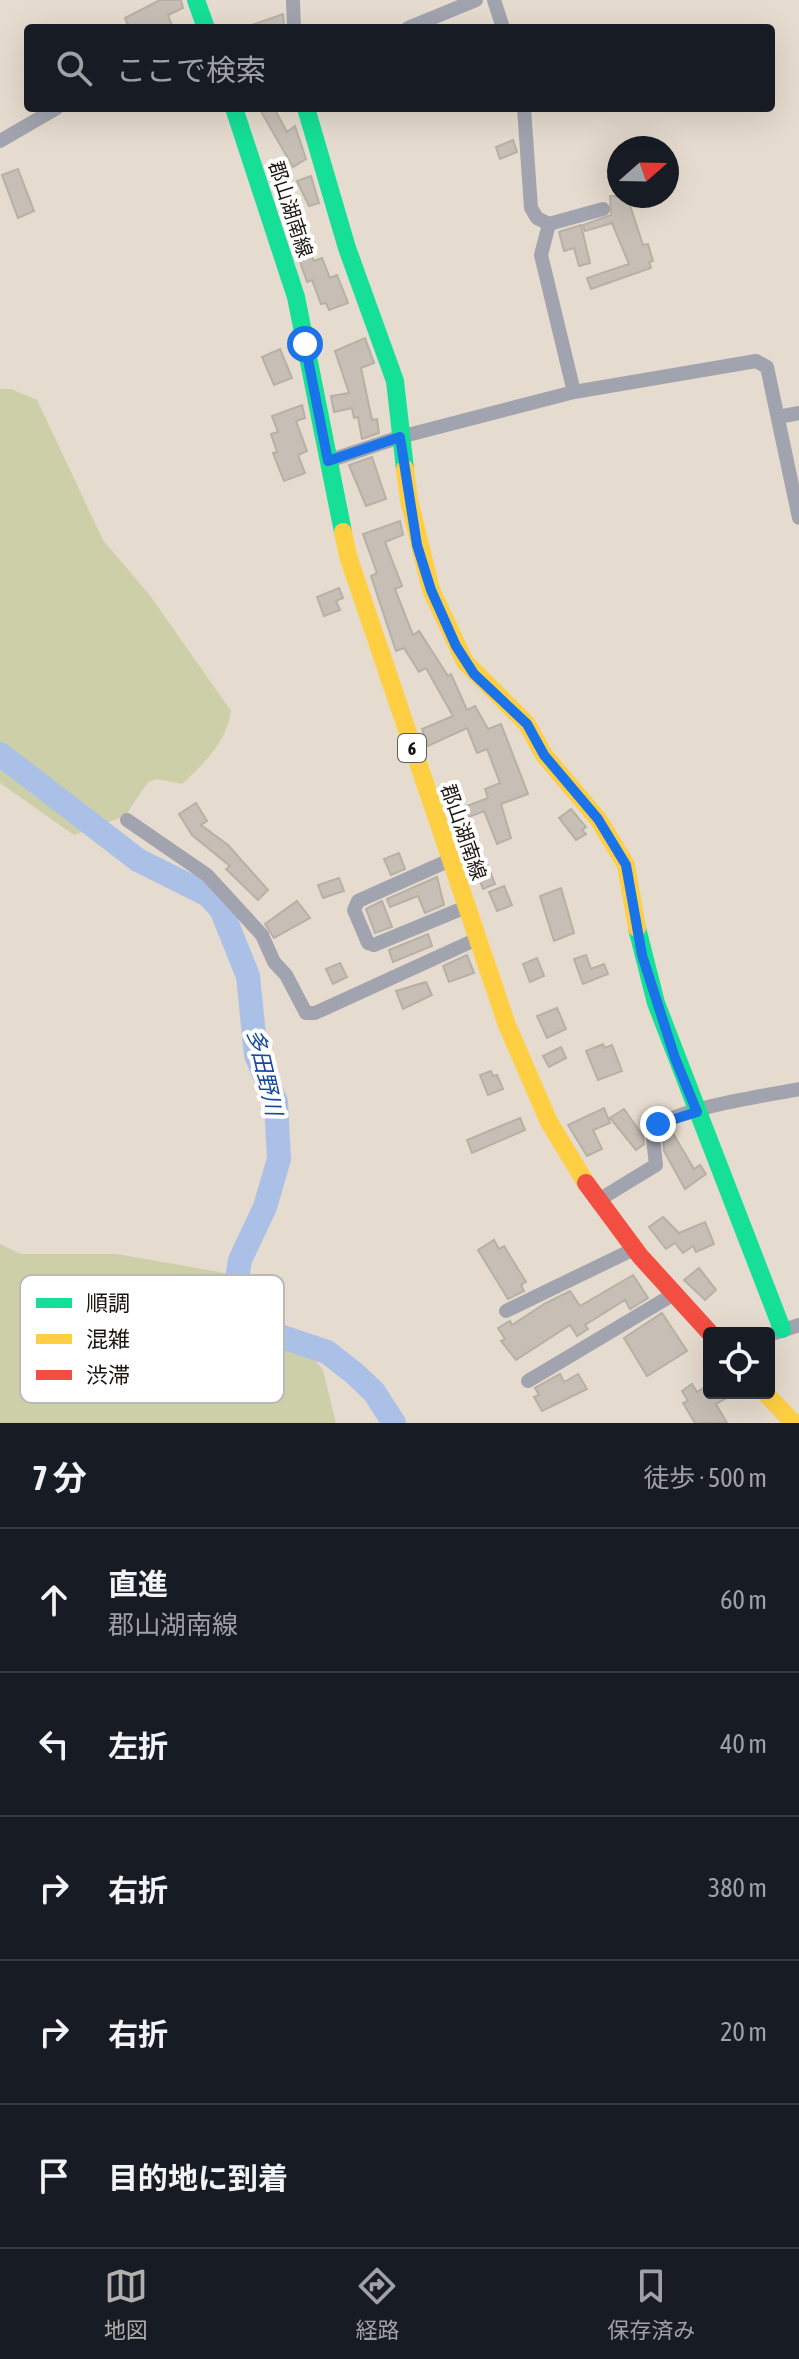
<!DOCTYPE html>
<html lang="ja">
<meta charset="utf-8">
<style>
body{margin:0;font-family:"Asap Condensed","Noto Sans JP",sans-serif;background:#242831;color:#f1f3f6}
.controls{position:absolute;right:24px;bottom:24px;display:grid;overflow:hidden;border-radius:8px;box-shadow:0 8px 32px #0002}
.controls button{width:72px;height:72px;display:grid;place-items:center;padding:0;border:0;border-bottom:2px solid #363941;background:#171b24;color:#f1f3f6;font:40px sans-serif}
.compass{position:absolute;left:607px;top:136px;width:72px;height:72px;border-radius:50%;background:#171b24;box-shadow:0 8px 32px #0002;rotate:70deg}
.stop{position:absolute;width:24px;height:24px;margin:-18px;border:6px solid #1a73e8;border-radius:50%;background:#fff}
.stop.end{background:#1a73e8;border-color:#fff;box-shadow:0 2px 8px #0008}
.list{margin:0;padding:0;list-style:none}
h2{display:flex;justify-content:space-between;align-items:center;height:104px;margin:0;padding:0 32px;font-size:34px}
h2 small{font-size:26px;font-weight:400;color:#9ea1a6}
.list li{display:grid;grid-template-columns:52px 1fr auto;gap:24px;align-items:center;box-sizing:border-box;height:144px;padding:0 32px;border-top:2px solid #363941}
.list b{display:block;font-size:30px;white-space:nowrap}
.list p{margin:0;font-size:26px;white-space:nowrap;color:#9ea1a6}
.list em{font-size:26px;font-style:normal;color:#9ea1a6}
.icon{flex:none;width:44px;height:44px;fill:none;stroke:currentColor;stroke-width:2;stroke-linecap:round;stroke-linejoin:round}
.map{position:relative;flex:none;width:799px;height:1423px;overflow:hidden}
.search{position:absolute;background:#171b24;box-shadow:0 8px 32px #0002;left:24px;right:24px;top:24px;height:88px;display:flex;align-items:center;gap:20px;box-sizing:border-box;padding:0 28px;border-radius:8px;color:#9ea1a6;font-size:30px}
.sheet{height:824px;background:#171b24}
nav{display:flex;justify-content:space-around;align-items:center;box-sizing:border-box;height:112px;border-top:2px solid #363941;background:#171b24;font-size:22px;color:#9ea1a6}
nav a{display:grid;justify-items:center;gap:4px}
nav .on{color:#b1afac}
.map>svg:first-child{display:block}
.green{fill:#cdcfa8}
.lines{fill:none;stroke-linecap:round;stroke-linejoin:round}
.river{stroke:#aac0e6;stroke-width:24}
.building{fill:#c7bfb5;stroke:#b7b0a5;stroke-width:2}
.street{stroke:#a1a4ae;stroke-width:14}
.fast{stroke:#16e098;stroke-width:18}
.slow{stroke:#ffcf43;stroke-width:18}
.jam{stroke:#f24e42;stroke-width:18}
.route{stroke:#1a73e8;stroke-width:10}
.labels{text-anchor:middle;dominant-baseline:central;stroke-width:8;stroke-linejoin:round;paint-order:stroke}
.shield{fill:#fff;stroke:#605c56;stroke-width:2}
.shield-label{font-size:18px;font-weight:bold;fill:#1c160e}
.street-label{font-size:20px;fill:#1c160e;stroke:#fff}
.water-label{font-size:22px;font-style:italic;fill:#15499d;stroke:#fff}
.key{fill:#fff;stroke:#bbb9b7;stroke-width:2}
.key-label{font-size:22px;fill:#1c160e}
</style>
<div class="map">
<svg width="799" height="1423" viewBox="0 0 799 1423">
<rect width="100%" height="100%" fill="#e5dbce"/>
<!-- green -->
<g class="green">
<path d="M0,389H11L37,400L103,540L151,597L231,711C227,741 204,764 182,784L157,779L148,782L125,816L74,835L0,783Z"/>
<polygon points="0,1244 21,1254 117,1254 242,1276 323,1370 336,1423 0,1423"/>
</g>
<g class="lines">
<!-- river -->
<polyline class="river" points="0,754 138,860 208,895 221,909 248,976 256,1055 276,1102 279,1159 265,1207 240,1260 236,1286 238,1299 261,1330 327,1352 354,1373 374,1392 394,1423"/>
</g>
<!-- building -->
<g class="building">
<polygon points="160,0 181,0 183,8 168,15 173,28 129,28 125,18"/>
<polygon points="283,14 284,26 249,28 249,26"/>
<polygon points="259,108 274,108 287,132 295,126 306,159 293,167"/>
<polygon points="513,140 517,152 500,159 496,147"/>
<polygon points="18,169 34,211 18,218 2,175"/>
<polygon points="311,176 319,203 309,206 297,181"/>
<polygon points="610,196 627,196 643,245 648,244 653,261 649,262 651,268 591,289 587,278 629,264 612,223 585,231 583,225 611,215"/>
<polygon points="581,225 590,263 579,266 574,248 564,251 559,232"/>
<polygon points="308,246 314,261 322,258 330,278 337,275 348,303 329,310 326,303 321,304 312,280 307,282 296,250"/>
<polygon points="365,338 374,363 361,368 372,420 377,419 379,433 362,439 358,417 354,418 352,408 334,412 331,396 349,393 335,351"/>
<polygon points="280,349 292,378 274,385 262,357"/>
<polygon points="302,405 305,418 296,421 307,451 298,455 305,473 284,481 273,453 277,452 271,434 278,432 272,416"/>
<polygon points="372,457 386,499 366,506 349,465"/>
<polygon points="400,521 403,535 385,542 402,586 395,589 413,635 419,631 448,676 451,674 467,710 475,706 488,729 501,724 528,794 501,804 511,838 497,844 484,811 454,823 451,812 488,798 485,789 500,783 487,749 477,753 467,728 428,746 422,729 453,716 426,668 419,672 404,648 396,651 371,576 377,573 363,534"/>
<polygon points="339,588 343,598 336,601 340,610 324,616 317,597"/>
<polygon points="196,803 207,821 201,825 228,845 268,890 258,900 226,869 230,866 192,835 179,814"/>
<polygon points="571,809 586,827 582,830 586,834 576,840 559,818"/>
<polygon points="399,853 405,869 391,875 384,859"/>
<polygon points="486,861 495,884 483,889 474,866"/>
<polygon points="437,877 444,905 425,913 418,896 390,907 387,899"/>
<polygon points="339,878 344,891 323,898 318,885"/>
<polygon points="504,886 512,905 497,911 489,892"/>
<polygon points="561,888 574,933 554,941 540,896"/>
<polygon points="297,901 310,918 274,938 265,924"/>
<polygon points="382,901 392,927 375,933 366,909"/>
<polygon points="428,934 432,946 393,962 389,950"/>
<polygon points="467,955 474,973 449,982 443,966"/>
<polygon points="586,955 591,969 604,964 608,974 583,984 574,959"/>
<polygon points="537,958 544,976 530,982 523,964"/>
<polygon points="340,963 347,977 333,984 326,969"/>
<polygon points="426,982 432,995 403,1009 396,991"/>
<polygon points="557,1008 566,1029 547,1038 537,1016"/>
<polygon points="603,1044 604,1048 612,1045 622,1071 598,1080 586,1051"/>
<polygon points="561,1047 566,1058 549,1067 543,1056"/>
<polygon points="491,1071 493,1076 497,1075 503,1089 488,1095 480,1075"/>
<polygon points="604,1108 610,1123 593,1130 602,1149 587,1156 568,1125"/>
<polygon points="624,1109 643,1136 644,1144 636,1150 610,1118"/>
<polygon points="520,1118 525,1130 472,1153 467,1140"/>
<polygon points="671,1130 694,1169 700,1165 706,1174 685,1189 664,1151 663,1134"/>
<polygon points="663,1217 679,1233 705,1222 714,1244 696,1252 693,1246 683,1253 675,1243 666,1249 649,1227"/>
<polygon points="494,1240 499,1249 504,1246 526,1282 521,1285 524,1291 508,1299 478,1250"/>
<polygon points="699,1268 716,1290 705,1300 684,1280"/>
<polygon points="633,1275 648,1298 630,1309 625,1300 585,1325 588,1329 577,1336 570,1325 516,1360 501,1341 505,1339 498,1328 510,1321 512,1325 544,1304 570,1291 580,1306"/>
<polygon points="662,1313 687,1351 647,1376 624,1338"/>
<polygon points="560,1374 564,1382 578,1374 587,1389 542,1411 534,1397 539,1395 535,1388"/>
<polygon points="692,1384 697,1392 709,1384 709,1393 735,1393 716,1404 727,1423 695,1423 683,1403 688,1401 682,1391"/>
</g>
<g class="lines">
<!-- street -->
<g class="street">
<polyline points="494,0 503,28"/>
<polyline points="293,2 294,28"/>
<polyline points="408,28 476,0"/>
<polyline points="524,108 531,208 537,218 549,224"/>
<polyline points="0,141 57,108"/>
<polyline points="574,392 541,255 549,224 603,209"/>
<polyline points="778,417 799,413"/>
<polyline points="328,461 400,437 574,392 756,361 767,367 799,518"/>
<polyline points="127,820 207,875 262,935 274,962 286,975 306,1013 315,1013 477,939"/>
<polyline points="450,860 358,901 354,910 368,943 374,945 466,907"/>
<path d="M597,1201L656,1165L652,1129C678,1108 764,1096 799,1089"/>
<polyline points="506,1311 634,1249"/>
<polyline points="769,1335 799,1325"/>
<polyline points="528,1381 674,1294"/>
</g>
<!-- fast -->
<g class="fast">
<polyline points="196,0 206,28"/>
<polyline points="234,108 296,297 343,532"/>
<polyline points="306,108 347,248 395,381 405,469"/>
<polyline points="637,928 656,1003 782,1329"/>
</g>
<!-- slow -->
<g class="slow">
<polyline points="405,469 409,500 431,590 465,662 527,724 544,755 598,819 626,865 637,928"/>
<polyline points="343,532 348,556 507,1025 549,1122 586,1183"/>
<polyline points="765,1393 794,1423"/>
</g>
<!-- jam -->
<polyline class="jam" points="586,1183 640,1256 710,1333"/>
</g>
<g class="lines">
<!-- route -->
<polyline class="route" points="305,344 328,461 400,437 417,545 431,590 456,646 474,674 527,724 544,755 598,819 626,865 642,955 675,1058 697,1112 658,1124"/>
</g>
<g class="labels">
<!-- shield labels -->
<rect class="shield" x="398" y="734" width="28" height="28" rx="6"/>
<g class="shield-label">
<text x="412" y="748">6</text>
</g>
<!-- street labels -->
<g class="street-label">
<text transform="translate(291 209) rotate(72)">郡山湖南線</text>
<text transform="translate(464 832) rotate(71)">郡山湖南線</text>
</g>
<!-- water labels -->
<g class="water-label">
<text transform="translate(265 1072) rotate(77)">多田野川</text>
</g>
</g>
<!-- legend -->
<rect x="20" y="1275" width="264" height="128" rx="12" class="key"/>
<rect x="36" y="1298" width="36" height="10" fill="#16e098"/>
<rect x="36" y="1334" width="36" height="10" fill="#ffcf43"/>
<rect x="36" y="1370" width="36" height="10" fill="#f24e42"/>
<g class="key-label">
<text x="86" y="1311">順調</text>
<text x="86" y="1347">混雑</text>
<text x="86" y="1383">渋滞</text>
</g>
</svg>
<div class="controls">
<button><svg class="icon" aria-label="locate" viewBox="0 0 24 24"><circle cx="12" cy="12" r="6"/><path d="M12 2v4M12 18v4M2 12h4M18 12h4"/></svg></button>
</div>
<svg class="compass" viewBox="-18 -18 36 36"><path d="M0-13l5 13h-10z" fill="#e53935"/><path d="M0 13l5-13h-10z" fill="#9ea1a6"/></svg>
<div class="stop" style="left:305px;top:344px"></div>
<div class="stop end" style="left:658px;top:1124px"></div>
<div class="search"><svg class="icon" aria-label="search" viewBox="0 0 24 24"><circle cx="10" cy="10" r="6"/><path d="M15 15l6 6"/></svg>ここで検索</div>
</div>
<section class="sheet">
<h2>7 分<small>徒歩 · 500 m</small></h2>
<ul class="list">
<li><svg class="icon" aria-label="ahead" viewBox="0 0 24 24"><path d="M12 20V5M6 11l6-6 6 6"/></svg><div><b>直進</b><p>郡山湖南線</p></div><em>60 m</em></li>
<li><svg class="icon" aria-label="left" viewBox="0 0 24 24"><path d="M17 20v-9H6M10 6l-5 5 5 5"/></svg><div><b>左折</b></div><em>40 m</em></li>
<li><svg class="icon" aria-label="right" viewBox="0 0 24 24"><path d="M7 20v-9h11M14 6l5 5-5 5"/></svg><div><b>右折</b></div><em>380 m</em></li>
<li><svg class="icon" aria-label="right" viewBox="0 0 24 24"><path d="M7 20v-9h11M14 6l5 5-5 5"/></svg><div><b>右折</b></div><em>20 m</em></li>
<li><svg class="icon" aria-label="arrive" viewBox="0 0 24 24"><path d="M6 21V4h12l-3 4 3 4H6"/></svg><div><b>目的地に到着</b></div></li>
</ul>
</section>
<nav>
<a class="on"><svg class="icon" aria-label="map" viewBox="0 0 24 24"><path d="M3 6l6-2 6 2 6-2v14l-6 2-6-2-6 2zM9 4v14M15 6v14"/></svg>地図</a>
<a><svg class="icon" aria-label="directions" viewBox="0 0 24 24"><path d="M12 3l9 9-9 9-9-9zM9 14v-3h6M13 9l2 2-2 2"/></svg>経路</a>
<a><svg class="icon" aria-label="saved" viewBox="0 0 24 24"><path d="M7 4h10v16l-5-4-5 4z"/></svg>保存済み</a>
</nav>
